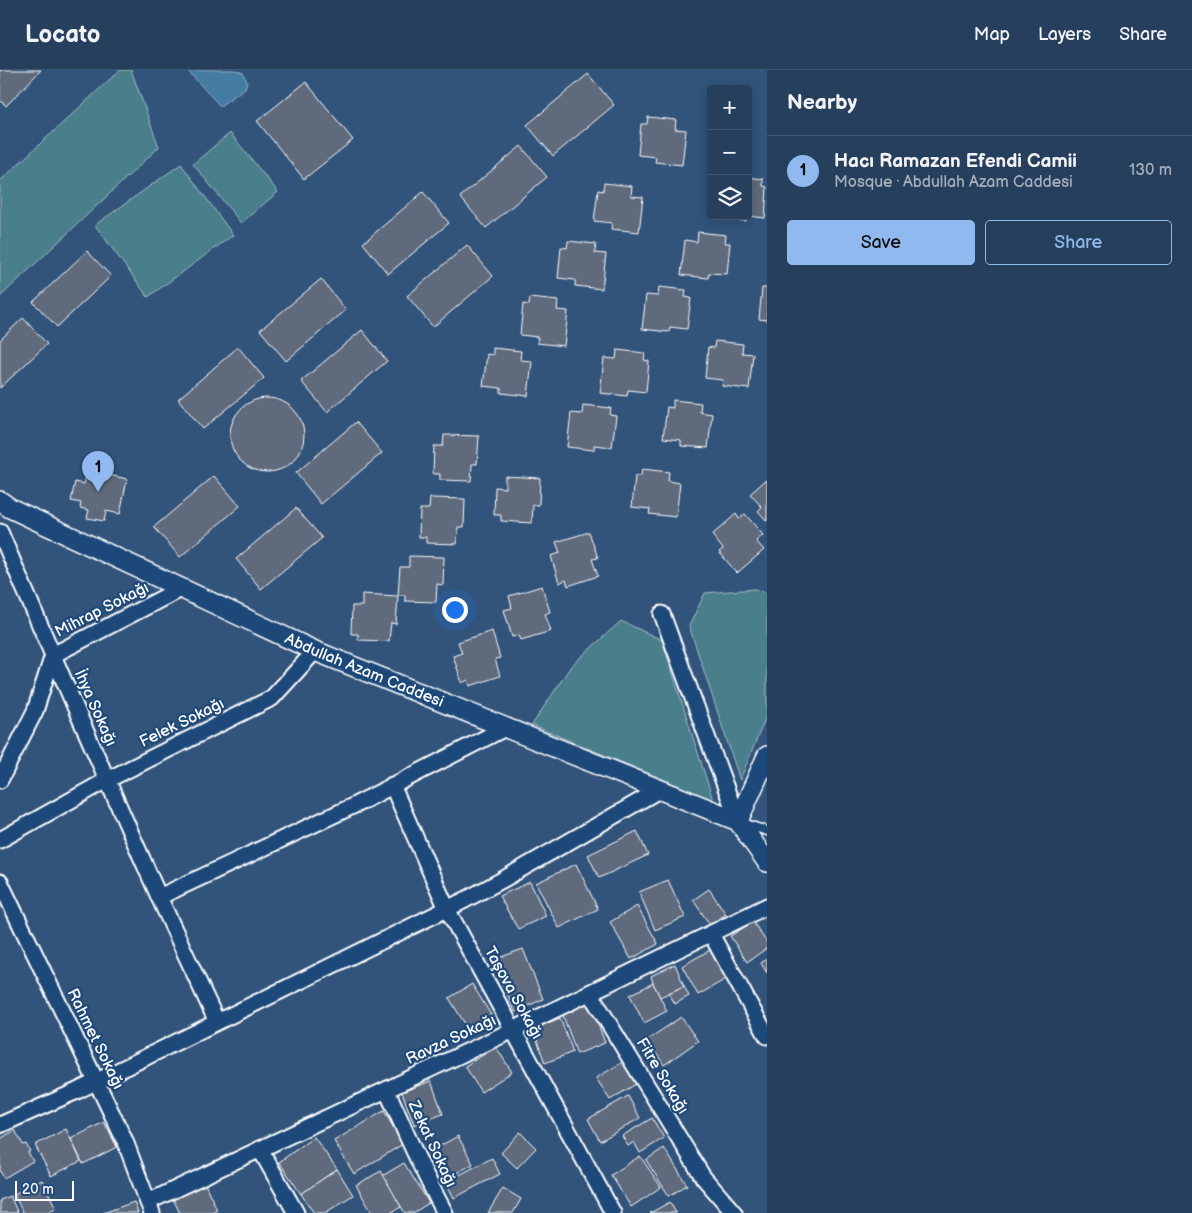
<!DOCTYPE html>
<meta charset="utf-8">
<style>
body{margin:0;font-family:"Balsamiq Sans",sans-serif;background:#2e4662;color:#f1f3f6}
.controls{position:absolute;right:15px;top:15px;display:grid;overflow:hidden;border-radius:5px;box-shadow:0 2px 12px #0003}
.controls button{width:45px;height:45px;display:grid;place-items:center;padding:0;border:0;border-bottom:1px solid #425872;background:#263f5c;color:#f1f3f6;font:25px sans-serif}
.scale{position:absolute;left:15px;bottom:12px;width:59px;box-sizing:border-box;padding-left:5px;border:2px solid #fff;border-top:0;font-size:14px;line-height:18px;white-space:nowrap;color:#fff;-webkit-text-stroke:4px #1f4a7a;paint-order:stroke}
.you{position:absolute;left:454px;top:539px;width:18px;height:18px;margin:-12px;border:4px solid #fff;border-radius:50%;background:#1a73e8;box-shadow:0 0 0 8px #1a73e833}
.badge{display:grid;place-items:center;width:32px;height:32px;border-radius:50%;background:#90b9f0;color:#111;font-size:16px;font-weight:700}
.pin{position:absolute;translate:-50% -41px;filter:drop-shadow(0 1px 2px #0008)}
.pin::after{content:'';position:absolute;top:26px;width:18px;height:15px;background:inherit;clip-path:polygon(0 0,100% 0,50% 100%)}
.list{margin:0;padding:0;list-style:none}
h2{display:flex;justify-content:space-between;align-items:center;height:65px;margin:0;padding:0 20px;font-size:21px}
h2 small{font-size:16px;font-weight:400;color:#a4afbb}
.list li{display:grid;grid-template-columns:32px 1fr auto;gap:15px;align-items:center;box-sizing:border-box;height:70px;padding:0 20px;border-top:1px solid #425872}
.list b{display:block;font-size:19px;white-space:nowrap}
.list p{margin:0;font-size:16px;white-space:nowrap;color:#a4afbb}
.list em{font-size:16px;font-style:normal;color:#a4afbb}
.actions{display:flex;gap:10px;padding:15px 20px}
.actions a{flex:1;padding:11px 0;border:1px solid #90b9f0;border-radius:5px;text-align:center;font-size:18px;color:#90b9f0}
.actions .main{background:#90b9f0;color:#111}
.icon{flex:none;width:28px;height:28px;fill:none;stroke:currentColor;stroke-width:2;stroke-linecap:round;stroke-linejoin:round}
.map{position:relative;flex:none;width:767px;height:1143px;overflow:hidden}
header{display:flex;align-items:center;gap:30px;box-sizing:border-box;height:70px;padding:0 25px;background:#263f5c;border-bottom:1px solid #425872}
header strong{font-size:24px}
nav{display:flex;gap:28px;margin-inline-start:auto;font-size:18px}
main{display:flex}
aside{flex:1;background:#263f5c}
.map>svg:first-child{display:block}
.green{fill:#497e8b;stroke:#a4bec5}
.water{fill:#457ba2;stroke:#8fb0c7}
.building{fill:#5e6b7d;stroke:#fff}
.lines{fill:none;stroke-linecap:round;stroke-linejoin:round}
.service-casing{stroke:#fff;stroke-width:11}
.minor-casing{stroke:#fff;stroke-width:19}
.tertiary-casing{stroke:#fff;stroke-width:22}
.service{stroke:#1f4a7a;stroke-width:8}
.minor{stroke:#1f4a7a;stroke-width:15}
.tertiary{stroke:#1f4a7a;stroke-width:19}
.labels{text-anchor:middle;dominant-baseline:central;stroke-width:4.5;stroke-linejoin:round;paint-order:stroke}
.street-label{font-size:16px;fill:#fff;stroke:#1f4a7a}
</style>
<header>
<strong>Locato</strong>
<nav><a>Map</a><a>Layers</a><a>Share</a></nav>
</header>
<main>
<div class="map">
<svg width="767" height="1143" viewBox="0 0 767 1143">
<rect width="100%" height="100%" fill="#32547b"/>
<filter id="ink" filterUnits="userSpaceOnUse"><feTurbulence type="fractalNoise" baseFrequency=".02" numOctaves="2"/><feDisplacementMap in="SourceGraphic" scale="10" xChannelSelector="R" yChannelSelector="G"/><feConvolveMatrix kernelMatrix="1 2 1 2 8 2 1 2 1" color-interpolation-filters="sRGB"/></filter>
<g filter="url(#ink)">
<!-- green -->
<g class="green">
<polygon points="120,0 131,0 159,77 0,227 0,111"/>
<polygon points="230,63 278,122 241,153 193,94"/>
<polygon points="181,94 233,165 148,227 95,155"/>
<polygon points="755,519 767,523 767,644 740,710 689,556 705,523"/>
<polygon points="621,551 662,570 713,730 532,655 571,596"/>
</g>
<!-- water -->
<polygon class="water" points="187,0 235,0 243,3 247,12 245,18 220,36"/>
<!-- building -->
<g class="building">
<polygon points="0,0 41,0 6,36 0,30"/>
<polygon points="588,4 614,35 553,86 527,55"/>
<polygon points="306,12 353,70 304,109 257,51"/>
<polygon points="648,47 676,50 675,59 686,60 682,95 655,92 656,87 638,85 641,54 647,54"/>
<polygon points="521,76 547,107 486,158 460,127"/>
<polygon points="748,107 763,109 763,116 767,117 765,148 748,146"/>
<polygon points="604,113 632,116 631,126 643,127 639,162 611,159 612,153 594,151 598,120 603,121"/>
<polygon points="423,122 449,153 388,204 363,173"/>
<polygon points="719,146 747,146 746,151 719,148"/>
<polygon points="698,162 726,165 725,173 730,173 727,204 709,203 708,208 681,205 685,170 697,172"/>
<polygon points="568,171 596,174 595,183 606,184 602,219 575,216 575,210 558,208 561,177 567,178"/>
<polygon points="467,175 493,206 433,257 407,226"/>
<polygon points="87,181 111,206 57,257 33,232"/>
<polygon points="321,209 346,240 286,291 260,260"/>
<polygon points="659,217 686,220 685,227 691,228 687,259 670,257 669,262 642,259 646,225 658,226"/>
<polygon points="762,218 767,218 767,250 759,249"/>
<polygon points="530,228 558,231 557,240 568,241 564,276 537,273 538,267 520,265 523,234 529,235"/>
<polygon points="23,248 47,274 0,318 0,270"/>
<polygon points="362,260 387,291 327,342 301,311"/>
<polygon points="715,271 743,274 742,283 753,284 749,319 722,316 723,310 705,308 708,277 714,278"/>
<polygon points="238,277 264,308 203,359 178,329"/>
<polygon points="493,278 521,281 520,290 532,291 528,326 501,323 501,318 483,316 487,284 493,285"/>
<polygon points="617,280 645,283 644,290 649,291 646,322 628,320 627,326 600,323 604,288 616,289"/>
<circle cx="267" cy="365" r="37"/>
<polygon points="673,330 701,333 700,342 712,344 708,378 681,376 681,370 663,368 667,337 673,338"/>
<polygon points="583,335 611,338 610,345 616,346 612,377 594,375 594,380 567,377 571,343 582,344"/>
<polygon points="356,352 382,383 321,434 296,403"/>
<polygon points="444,365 479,366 477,394 472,394 471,411 440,410 440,404 433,404 434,376 443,376"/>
<polygon points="642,399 669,402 668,411 680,413 676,447 649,444 650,439 632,437 635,406 641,406"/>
<polygon points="96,402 127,409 120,444 106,441 104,451 87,448 89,440 80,438 81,433 71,431 75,412 84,414 86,407 94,409"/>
<polygon points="214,406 240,436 180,487 154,457"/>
<polygon points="505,406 540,408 539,435 533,435 532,453 501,451 501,445 494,445 495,417 505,418"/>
<polygon points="767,409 767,451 758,441 762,437 750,424"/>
<polygon points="430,428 465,429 464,457 458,457 457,474 426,473 426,467 419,467 420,439 429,439"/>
<polygon points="296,438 322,468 261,519 236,489"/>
<polygon points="736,444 739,449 745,444 763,465 756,471 764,480 737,503 719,482 723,479 712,465"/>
<polygon points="589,462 598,488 592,489 598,506 568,516 566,510 559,513 551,486 560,483 556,472"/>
<polygon points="409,486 444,487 443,515 437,514 436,532 405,531 405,525 398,525 400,497 409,497"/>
<polygon points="542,516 550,542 545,544 551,561 521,570 519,565 512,567 504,540 512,538 509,526"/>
<polygon points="362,524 398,526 396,554 391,553 389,571 358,570 358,564 351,564 352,536 362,536"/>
<polygon points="492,561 500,588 495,589 500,606 470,616 468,610 462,613 453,586 462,583 458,572"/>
<polygon points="637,761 648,785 599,808 588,785"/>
<polygon points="576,794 598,839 559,858 536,813"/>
<polygon points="668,810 685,847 655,860 639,822"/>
<polygon points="530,812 546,846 518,859 499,826"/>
<polygon points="709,819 726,844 710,855 693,830"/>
<polygon points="637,836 658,874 631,889 610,852"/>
<polygon points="753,852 767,873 767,878 747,892 730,866"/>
<polygon points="523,879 543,929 515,942 493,890"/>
<polygon points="710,880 726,909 698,925 682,896"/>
<polygon points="767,889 767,903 761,893"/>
<polygon points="675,894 684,916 660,927 653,913 651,906"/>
<polygon points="653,913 667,941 644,953 630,925"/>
<polygon points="472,914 493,948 470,962 449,928"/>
<polygon points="684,916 689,926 675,934 669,923"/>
<polygon points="590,933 605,973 577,984 562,943"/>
<polygon points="681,947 698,971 664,995 647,970"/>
<polygon points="560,948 573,982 545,993 533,959"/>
<polygon points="496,977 512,1002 481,1022 465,996"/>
<polygon points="623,992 636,1014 610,1030 596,1008"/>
<polygon points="431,1011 443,1044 414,1055 402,1022"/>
<polygon points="628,1026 640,1048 600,1071 588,1049"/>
<polygon points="384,1041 403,1074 354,1104 334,1071"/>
<polygon points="652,1048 664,1068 640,1083 634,1072 628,1076 622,1066"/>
<polygon points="104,1052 117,1077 83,1094 71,1069"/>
<polygon points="66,1059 81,1091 51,1106 35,1075"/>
<polygon points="15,1060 23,1075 26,1074 30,1081 28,1082 33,1091 4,1108 0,1101 0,1069"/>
<polygon points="520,1062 536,1078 517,1098 501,1083"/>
<polygon points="458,1066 473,1094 444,1110 429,1082"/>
<polygon points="314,1067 337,1099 301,1124 279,1092"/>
<polygon points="664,1078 687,1115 669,1126 646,1090"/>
<polygon points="640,1086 661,1117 631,1137 611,1105"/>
<polygon points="492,1088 500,1104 454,1128 446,1112"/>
<polygon points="404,1093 429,1133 413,1143 405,1143 382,1106"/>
<polygon points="337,1099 353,1125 325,1143 314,1143 301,1124"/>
<polygon points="381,1101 401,1137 390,1143 372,1143 356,1115"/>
<polygon points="42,1110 56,1138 45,1143 23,1143 14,1124"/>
<polygon points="205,1114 217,1140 211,1143 180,1143 173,1129"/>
<polygon points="503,1118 521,1129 513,1143 488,1143"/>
<polygon points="10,1126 18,1143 0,1143 0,1130"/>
<polygon points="134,1132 138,1143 103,1143"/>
<polygon points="670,1132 676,1143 650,1143"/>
</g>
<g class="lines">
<defs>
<polyline id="service" points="745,754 767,761"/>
<g id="minor">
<polyline points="0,462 79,646 159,827"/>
<polyline points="662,544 738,751"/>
<polyline points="0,710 35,641 53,585 182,518"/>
<polyline points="392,715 447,839 613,1143"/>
<polyline points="0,770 107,710 272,628 315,581"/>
<polyline points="0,812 125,1071 152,1143"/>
<polyline points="711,864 767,966"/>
<polyline points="590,923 703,1107 734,1143"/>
<polyline points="217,952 159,827 355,735 505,658"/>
<path d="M386,1020C395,1036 401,1053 409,1070C420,1094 432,1119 445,1143"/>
<polyline points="0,1055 77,1021 465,830 502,810 659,720"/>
<polyline points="260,1079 296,1143"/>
<polyline points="148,1132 513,960 767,836"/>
</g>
<g id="tertiary">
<path id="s1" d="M0,431L10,438L315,581L738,751"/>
<polyline points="738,751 767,686"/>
<polyline points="738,751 767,792"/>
</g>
</defs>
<!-- service casing -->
<use href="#service" class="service-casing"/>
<!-- minor casing -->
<use href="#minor" class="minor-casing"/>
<!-- tertiary casing -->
<use href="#tertiary" class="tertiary-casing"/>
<!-- service -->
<use href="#service" class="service"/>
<!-- minor -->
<use href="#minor" class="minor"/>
<!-- tertiary -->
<use href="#tertiary" class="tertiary"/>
</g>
</g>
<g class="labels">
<!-- street labels -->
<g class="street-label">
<text transform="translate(102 540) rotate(-27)">Mihrap Sokağı</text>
<text stroke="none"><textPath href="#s1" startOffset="402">Abdullah Azam Caddesi</textPath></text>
<text transform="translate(95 638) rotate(66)">İhya Sokağı</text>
<text transform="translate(182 653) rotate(-26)">Felek Sokağı</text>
<text transform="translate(513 923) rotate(61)">Taşova Sokağı</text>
<text transform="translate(95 969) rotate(64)">Rahmet Sokağı</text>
<text transform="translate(451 970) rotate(-25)">Ravza Sokağı</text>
<text transform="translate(662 1006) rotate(59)">Fitre Sokağı</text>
<text transform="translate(432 1074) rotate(65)">Zekat Sokağı</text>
</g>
</g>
</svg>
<div class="controls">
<button>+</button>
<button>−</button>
<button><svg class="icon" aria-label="layers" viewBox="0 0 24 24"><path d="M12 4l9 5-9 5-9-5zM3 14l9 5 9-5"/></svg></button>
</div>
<div class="scale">20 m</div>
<div class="you"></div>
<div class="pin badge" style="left:98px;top:422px">1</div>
</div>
<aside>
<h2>Nearby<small></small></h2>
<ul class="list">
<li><span class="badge">1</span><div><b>Hacı Ramazan Efendi Camii</b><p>Mosque · Abdullah Azam Caddesi</p></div><em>130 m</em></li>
</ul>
<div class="actions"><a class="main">Save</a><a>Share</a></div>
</aside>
</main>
